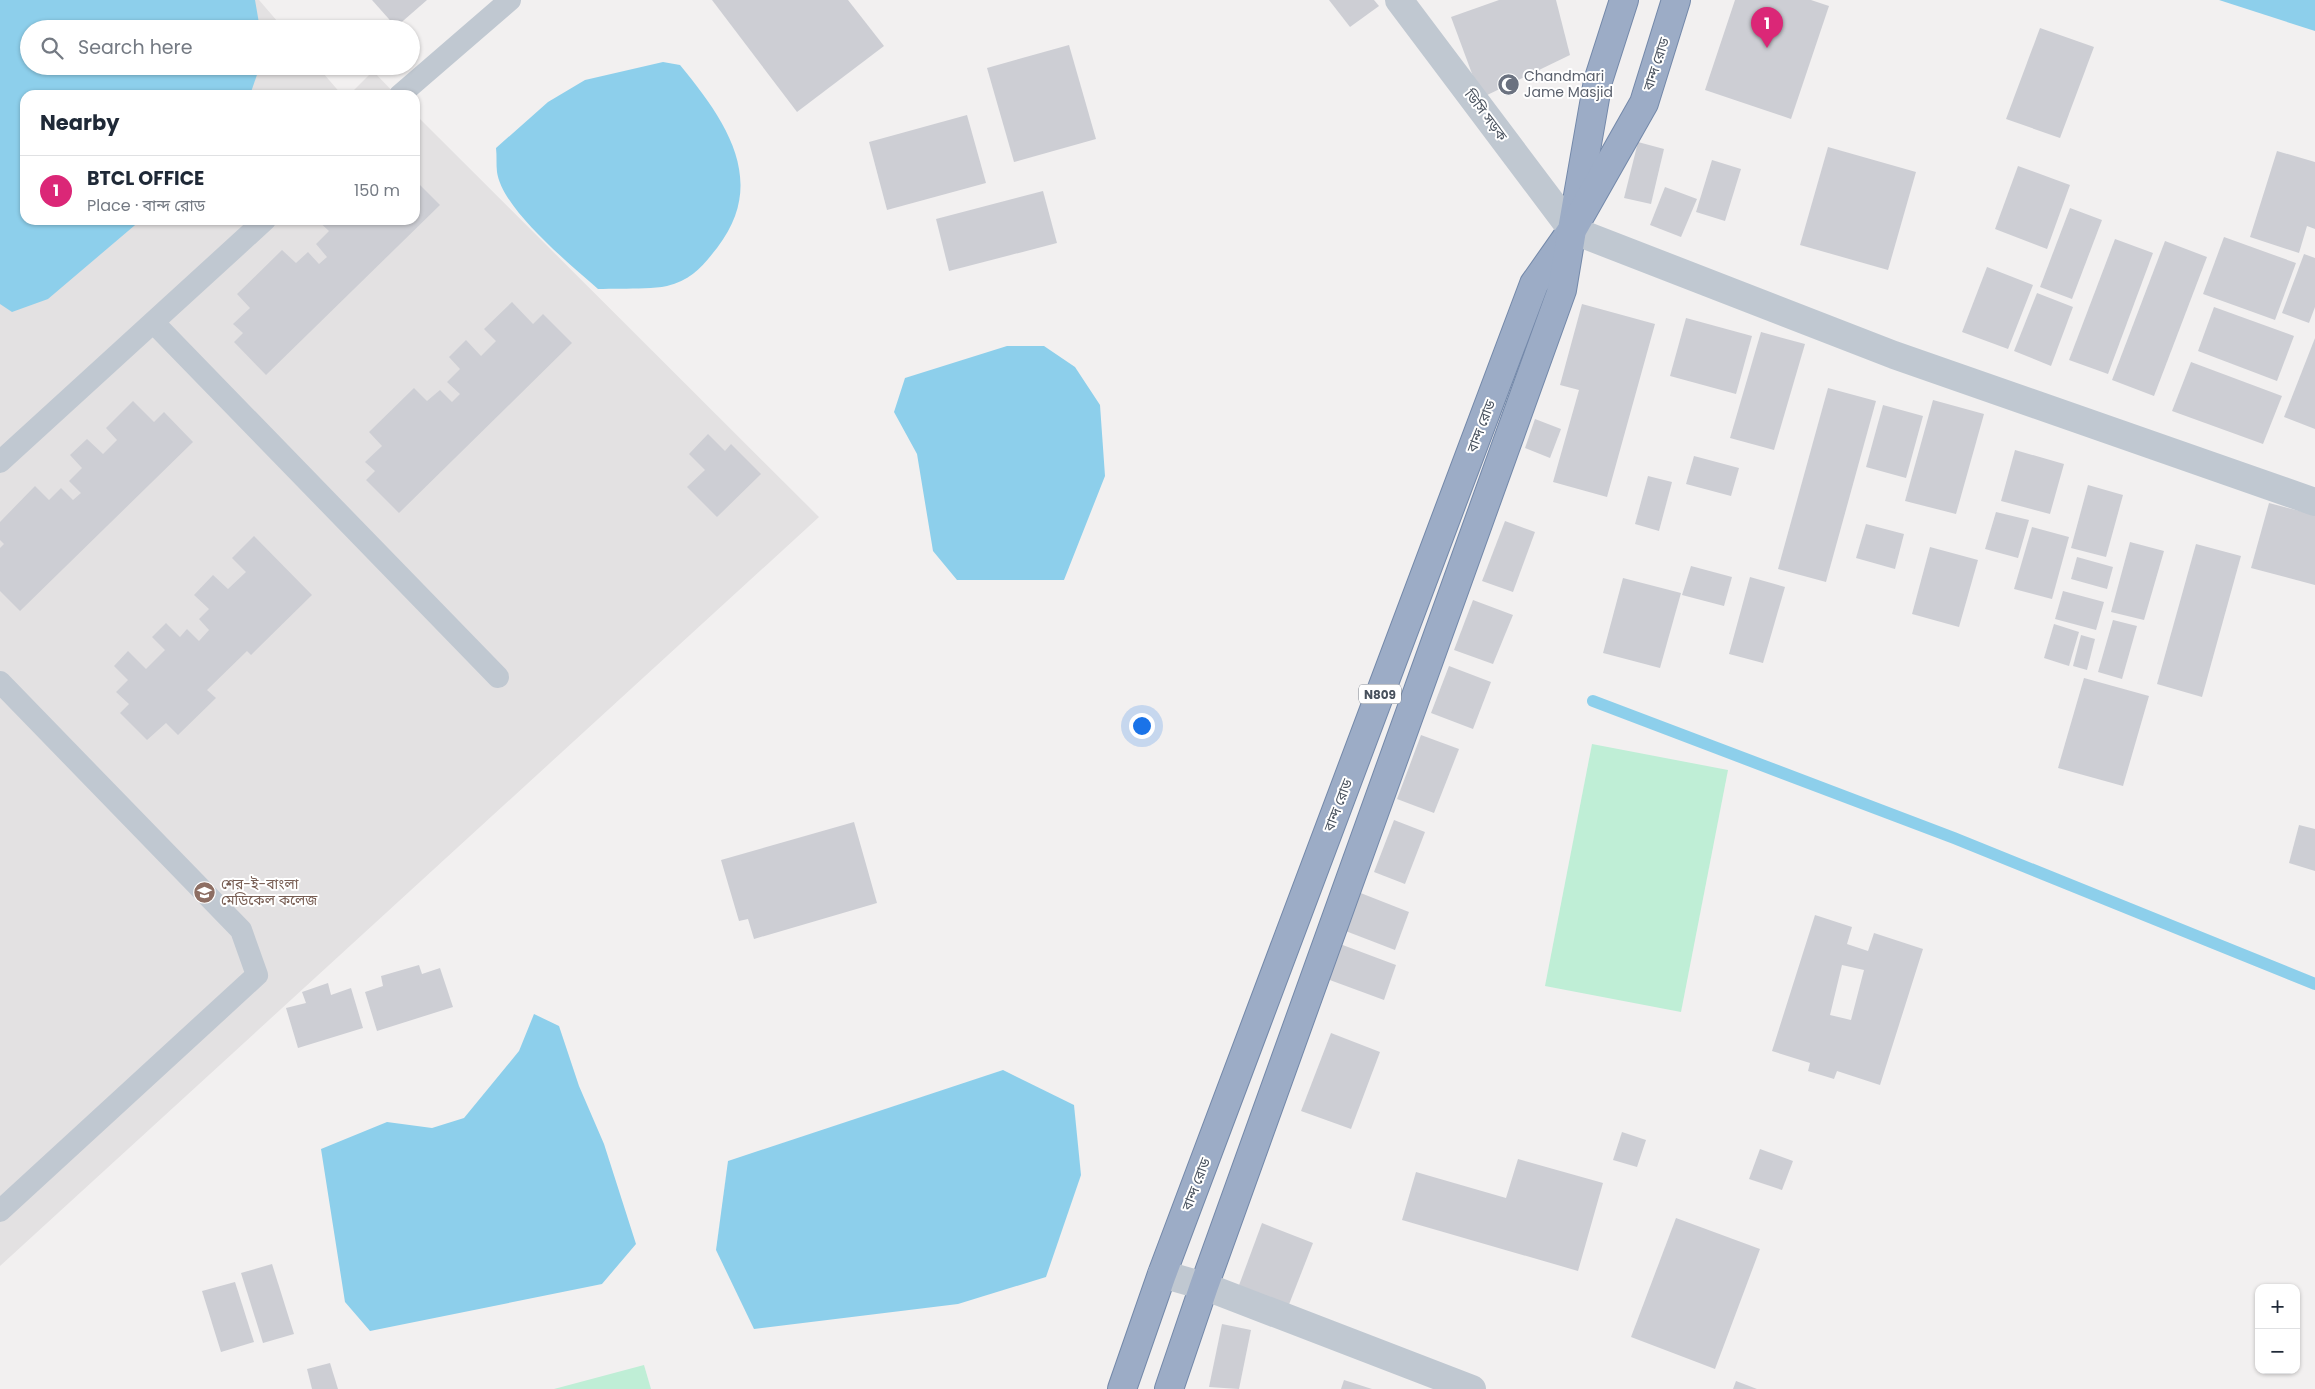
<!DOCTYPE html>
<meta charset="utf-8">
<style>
body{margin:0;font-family:Poppins,"Noto Sans Bengali",sans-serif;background:#f2f2f3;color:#1f2937}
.controls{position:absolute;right:15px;bottom:15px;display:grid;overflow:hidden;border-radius:10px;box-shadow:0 1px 4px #0004}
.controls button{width:45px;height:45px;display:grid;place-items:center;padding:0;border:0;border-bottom:1px solid #e0e1e3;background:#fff;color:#1f2937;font:25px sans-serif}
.you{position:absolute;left:1141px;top:725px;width:18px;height:18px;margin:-12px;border:4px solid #fff;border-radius:50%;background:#1a73e8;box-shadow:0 0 0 8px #1a73e833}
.badge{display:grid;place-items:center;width:32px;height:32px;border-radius:50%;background:#db2777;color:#fff;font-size:16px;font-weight:700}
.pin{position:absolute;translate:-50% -41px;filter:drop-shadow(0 1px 2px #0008)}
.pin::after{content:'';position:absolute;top:26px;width:18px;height:15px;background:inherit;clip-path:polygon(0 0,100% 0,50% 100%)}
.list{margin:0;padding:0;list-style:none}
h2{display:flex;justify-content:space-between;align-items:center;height:65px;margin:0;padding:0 20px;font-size:21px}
h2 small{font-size:16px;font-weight:400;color:#747a83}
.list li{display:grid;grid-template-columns:32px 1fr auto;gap:15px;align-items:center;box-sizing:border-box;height:70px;padding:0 20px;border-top:1px solid #e0e1e3}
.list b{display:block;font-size:19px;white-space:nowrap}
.list p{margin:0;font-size:16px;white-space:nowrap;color:#747a83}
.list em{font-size:16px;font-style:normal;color:#747a83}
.icon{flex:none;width:28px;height:28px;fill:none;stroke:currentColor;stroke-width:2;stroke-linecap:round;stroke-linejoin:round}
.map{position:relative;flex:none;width:2315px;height:1389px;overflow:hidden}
.search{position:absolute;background:#fff;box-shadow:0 1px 4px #0004;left:20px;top:20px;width:400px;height:55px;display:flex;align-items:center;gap:12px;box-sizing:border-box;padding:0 18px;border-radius:28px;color:#747a83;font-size:19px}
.panel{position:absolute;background:#fff;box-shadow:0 1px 4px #0004;left:20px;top:90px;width:400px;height:135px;border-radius:15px}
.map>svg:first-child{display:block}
.education{fill:#e3e1e2}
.green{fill:#bfeed6}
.water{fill:#8dcfeb}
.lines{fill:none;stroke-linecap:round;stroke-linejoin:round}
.stream{stroke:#8dcfeb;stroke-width:12}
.building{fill:#cdced4;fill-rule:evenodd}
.trunk-casing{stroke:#7388a9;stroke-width:30}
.service{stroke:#c0c8d1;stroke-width:22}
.minor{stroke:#c0c8d1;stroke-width:28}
.trunk{stroke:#9cacc6;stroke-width:28}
.labels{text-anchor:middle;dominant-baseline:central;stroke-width:4;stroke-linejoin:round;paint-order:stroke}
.shield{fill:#fff;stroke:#7f858e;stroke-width:1}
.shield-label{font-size:12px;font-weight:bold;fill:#48515d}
.street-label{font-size:14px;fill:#48515d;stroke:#fff}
.worship-label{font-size:14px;fill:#5b616d;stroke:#fff;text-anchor:start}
.education-label{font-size:14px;fill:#785e54;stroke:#fff;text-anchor:start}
</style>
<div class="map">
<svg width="2315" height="1389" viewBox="0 0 2315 1389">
<rect width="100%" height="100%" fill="#f2f0f0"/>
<!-- education -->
<g class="education">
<polygon points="0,0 259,0 284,29 29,29 29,66 317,66 342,95 25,95 25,220 415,220 415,114 819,517 0,1266"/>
<polygon points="373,71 396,95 349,95"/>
</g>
<!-- green -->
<g class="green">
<polygon points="1592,744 1728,770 1681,1012 1545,986"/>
<polygon points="644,1365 651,1389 554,1389"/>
</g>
<!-- water -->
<g class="water">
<polygon points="0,0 255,0 260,29 29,29 29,66 260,66 250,95 25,95 25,220 141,220 48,299 12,312 0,304"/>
<polygon points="2219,0 2315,0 2315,31"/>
<path d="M663,62L680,65C725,120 769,181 717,248C702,267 691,280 667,286C647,290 618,288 598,289C570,264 502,209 497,172C496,164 497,156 496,148L548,102L585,80Z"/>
<polygon points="1007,346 1044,346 1075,367 1100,405 1105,476 1064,580 957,580 933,551 917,454 894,412 905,378"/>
<polygon points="534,1014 559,1026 579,1086 604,1144 636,1244 602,1284 370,1331 345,1302 321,1149 387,1122 432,1128 464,1118 519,1051"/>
<polygon points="1003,1070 1074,1105 1081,1175 1046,1277 958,1304 754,1329 716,1250 728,1161"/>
</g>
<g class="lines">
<!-- stream -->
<polyline class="stream" points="1593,701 1954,838 2315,984"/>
</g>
<!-- building -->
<g class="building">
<polygon points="372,0 427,0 396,27"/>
<polygon points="712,0 848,0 884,46 797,112"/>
<polygon points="1329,0 1374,0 1379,6 1350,27"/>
<polygon points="1499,0 1556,0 1570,55 1481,98 1451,17"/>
<polygon points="1735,0 1811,0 1829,6 1791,119 1705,90"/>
<polygon points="2040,28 2094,47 2060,138 2006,119"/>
<polygon points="1069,45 1096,139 1014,162 987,68"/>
<polygon points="967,115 986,183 887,210 869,142"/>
<polygon points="1638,142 1664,149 1651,204 1624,198"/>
<polygon points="1828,147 1916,172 1888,270 1800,245"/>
<polygon points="2277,151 2315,162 2315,229 2307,226 2299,253 2250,237"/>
<polygon points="1712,160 1741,169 1725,221 1696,212"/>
<polygon points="2018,166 2070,185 2047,249 1995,229"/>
<polygon points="415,180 440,205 266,375 234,342 243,333 233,324 250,308 237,294 282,250 296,263 308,252 319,264 327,257 316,244 329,231 317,220 415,220"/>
<polygon points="1665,187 1697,199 1681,237 1650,225"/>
<polygon points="1043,191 1057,243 949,271 936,219"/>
<polygon points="2070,208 2102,220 2072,299 2040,287"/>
<polygon points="2224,237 2296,263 2275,320 2203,294"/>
<polygon points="2115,239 2153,253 2108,374 2069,360"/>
<polygon points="2165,241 2207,257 2154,396 2112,380"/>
<polygon points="2304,254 2315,258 2315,307 2309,323 2282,313"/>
<polygon points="1987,267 2033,285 2008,349 1962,332"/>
<polygon points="2037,293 2073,307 2051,366 2014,351"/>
<polygon points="512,302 533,324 543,314 572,343 399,513 366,480 375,471 365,462 382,446 369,432 414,388 427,401 440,390 452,402 460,394 447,382 460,369 449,357 466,340 481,356 496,341 484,329"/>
<polygon points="1582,304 1655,324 1607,497 1553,482 1579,390 1560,385"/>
<polygon points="2214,307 2294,336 2277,381 2198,351"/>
<polygon points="1686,318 1752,336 1736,394 1670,376"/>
<polygon points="1761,332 1805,344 1774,450 1730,438"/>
<polygon points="2315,338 2315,429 2284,417"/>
<polygon points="2191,362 2282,396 2263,444 2172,411"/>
<polygon points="1828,388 1876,401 1826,582 1778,569"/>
<polygon points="1933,400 1984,414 1956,514 1905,501"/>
<polygon points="133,401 154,422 164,412 193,442 20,611 0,591 0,548 4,544 0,540 0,522 35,486 49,500 61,488 73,500 81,493 69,481 82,468 70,455 87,439 103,454 117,440 106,428"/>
<polygon points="1883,405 1923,416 1906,478 1866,467"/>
<polygon points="1535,419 1561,429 1550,458 1525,448"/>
<polygon points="708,434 725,451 731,444 761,474 717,517 687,487 705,470 689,454"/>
<polygon points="2015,450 2064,464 2050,514 2001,501"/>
<polygon points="1694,456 1739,468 1731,496 1686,484"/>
<polygon points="1648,476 1672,482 1659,531 1635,524"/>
<polygon points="2088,485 2123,495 2106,557 2071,548"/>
<polygon points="2269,503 2315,515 2315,585 2251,568"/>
<polygon points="1996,512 2029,520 2018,558 1985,549"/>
<polygon points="1505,521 1535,532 1513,592 1482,581"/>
<polygon points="1866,524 1904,534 1895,569 1856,558"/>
<polygon points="2032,527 2069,537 2052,599 2014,589"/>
<polygon points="254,536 312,595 251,655 247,651 207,690 216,698 178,735 166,723 147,740 120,713 129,704 116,692 128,680 114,666 128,651 146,669 165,650 152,637 166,623 180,637 187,629 199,641 209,630 199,619 209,609 194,595 213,575 228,589 246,572 232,558"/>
<polygon points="2130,542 2164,551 2144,620 2111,612"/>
<polygon points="2196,544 2241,556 2202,697 2157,684"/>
<polygon points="1930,547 1978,560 1959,627 1912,614"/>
<polygon points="2077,557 2113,567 2107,589 2071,579"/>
<polygon points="1691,566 1732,577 1724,606 1682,595"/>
<polygon points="1750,577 1785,587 1763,663 1729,654"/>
<polygon points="1623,578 1681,593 1660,668 1603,653"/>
<polygon points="2063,591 2104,602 2096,630 2055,619"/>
<polygon points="1473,600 1513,615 1493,664 1454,650"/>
<polygon points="2113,620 2137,626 2122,679 2098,672"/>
<polygon points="2054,624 2079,632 2069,666 2044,658"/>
<polygon points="2081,635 2095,639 2087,670 2073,666"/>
<polygon points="1449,666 1491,682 1473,729 1431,713"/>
<polygon points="2084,678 2149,696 2123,786 2058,768"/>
<polygon points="1421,735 1459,749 1434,813 1397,799"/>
<polygon points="1394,820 1425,832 1405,884 1374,872"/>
<polygon points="854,822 877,903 754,939 748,919 739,921 721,860"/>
<polygon points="2299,825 2315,829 2315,871 2289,863"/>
<polygon points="1358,892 1409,912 1395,950 1343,930"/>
<path d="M1815,915L1852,927L1847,944L1868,951L1874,933L1923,949L1880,1085L1837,1071L1834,1079L1808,1071L1810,1063L1772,1051ZM1842,965L1864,970L1851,1020L1830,1015Z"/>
<polygon points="1340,944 1396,965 1384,1000 1327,979"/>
<polygon points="419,965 422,974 440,968 453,1007 377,1031 365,992 383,986 381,976"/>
<polygon points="328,983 331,995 351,988 363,1028 298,1048 286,1008 306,1003 302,992"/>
<polygon points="1331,1033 1380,1052 1351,1129 1301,1111"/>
<polygon points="1622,1132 1646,1140 1637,1167 1613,1160"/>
<polygon points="1760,1149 1793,1161 1782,1190 1749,1179"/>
<polygon points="1518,1159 1603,1183 1578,1271 1402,1220 1416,1172 1506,1198"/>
<polygon points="1676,1218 1760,1249 1715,1369 1631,1337"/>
<polygon points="1262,1223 1313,1243 1288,1307 1238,1288"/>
<polygon points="272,1264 294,1334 263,1343 241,1273"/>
<polygon points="235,1282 254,1342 221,1352 202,1291"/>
<polygon points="1222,1324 1251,1330 1239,1389 1209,1387"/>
<polygon points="330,1363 338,1389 312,1389 307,1369"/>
<polygon points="1344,1380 1372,1389 1341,1389"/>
<polygon points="1736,1381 1757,1389 1733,1389"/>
</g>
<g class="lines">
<defs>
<g id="trunk">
<polyline points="1122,1389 1162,1274 1534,284 1572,230 1598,81 1624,0"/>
<polyline points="1169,1389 1204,1286 1562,290 1572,230 1644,103 1676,0"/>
</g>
</defs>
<!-- trunk casing -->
<use href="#trunk" class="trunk-casing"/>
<!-- service -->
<g class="service">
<polyline points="400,95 510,0"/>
<polyline points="154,323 498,677"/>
<polyline points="0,462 265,220"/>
<polyline points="0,682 241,930 257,975 0,1211"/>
</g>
<!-- minor -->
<g class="minor">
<polyline points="1399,0 1572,230 1894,355 2315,502"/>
<polyline points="1162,1274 1204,1286 1472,1389"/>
</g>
<!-- trunk -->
<use href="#trunk" class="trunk"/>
</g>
<!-- icons -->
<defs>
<symbol id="mosque-disc" viewBox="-11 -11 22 22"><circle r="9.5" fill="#6b7280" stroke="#fff"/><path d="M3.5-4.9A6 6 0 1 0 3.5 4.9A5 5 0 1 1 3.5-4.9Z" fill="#fff"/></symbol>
<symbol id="university-disc" viewBox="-11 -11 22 22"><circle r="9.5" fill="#8d6e63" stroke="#fff"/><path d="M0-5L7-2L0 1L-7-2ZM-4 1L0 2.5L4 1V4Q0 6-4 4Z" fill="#fff"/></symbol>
</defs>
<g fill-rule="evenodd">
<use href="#mosque-disc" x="1496" y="72" width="25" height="25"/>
<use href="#university-disc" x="192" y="880" width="25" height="25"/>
</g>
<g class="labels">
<!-- shield labels -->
<rect class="shield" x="1359" y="684.5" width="42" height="19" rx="4"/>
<g class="shield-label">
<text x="1380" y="694">N809</text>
</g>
<!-- street labels -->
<g class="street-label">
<text transform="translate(1656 64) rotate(-72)">বান্দ রোড</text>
<text transform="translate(1486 115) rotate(53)">ডিসি সড়ক</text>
<text transform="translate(1481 426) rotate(-69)">বান্দ রোড</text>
<text transform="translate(1338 805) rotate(-69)">বান্দ রোড</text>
<text transform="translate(1196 1184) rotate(-69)">বান্দ রোড</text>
</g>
<!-- worship labels -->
<g class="worship-label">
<text x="1524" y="76">Chandmari<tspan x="1524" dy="16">Jame Masjid</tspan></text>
</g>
<!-- education labels -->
<g class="education-label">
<text x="221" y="884">শের-ই-বাংলা<tspan x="221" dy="16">মেডিকেল কলেজ</tspan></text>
</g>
</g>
</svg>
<div class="controls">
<button>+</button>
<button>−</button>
</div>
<div class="you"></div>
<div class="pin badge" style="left:1767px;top:48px">1</div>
<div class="search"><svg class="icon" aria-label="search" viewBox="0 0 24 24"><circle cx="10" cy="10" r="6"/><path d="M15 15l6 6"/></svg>Search here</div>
<section class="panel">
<h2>Nearby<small></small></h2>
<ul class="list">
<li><span class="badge">1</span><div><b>BTCL OFFICE</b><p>Place · বান্দ রোড</p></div><em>150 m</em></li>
</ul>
</section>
</div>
